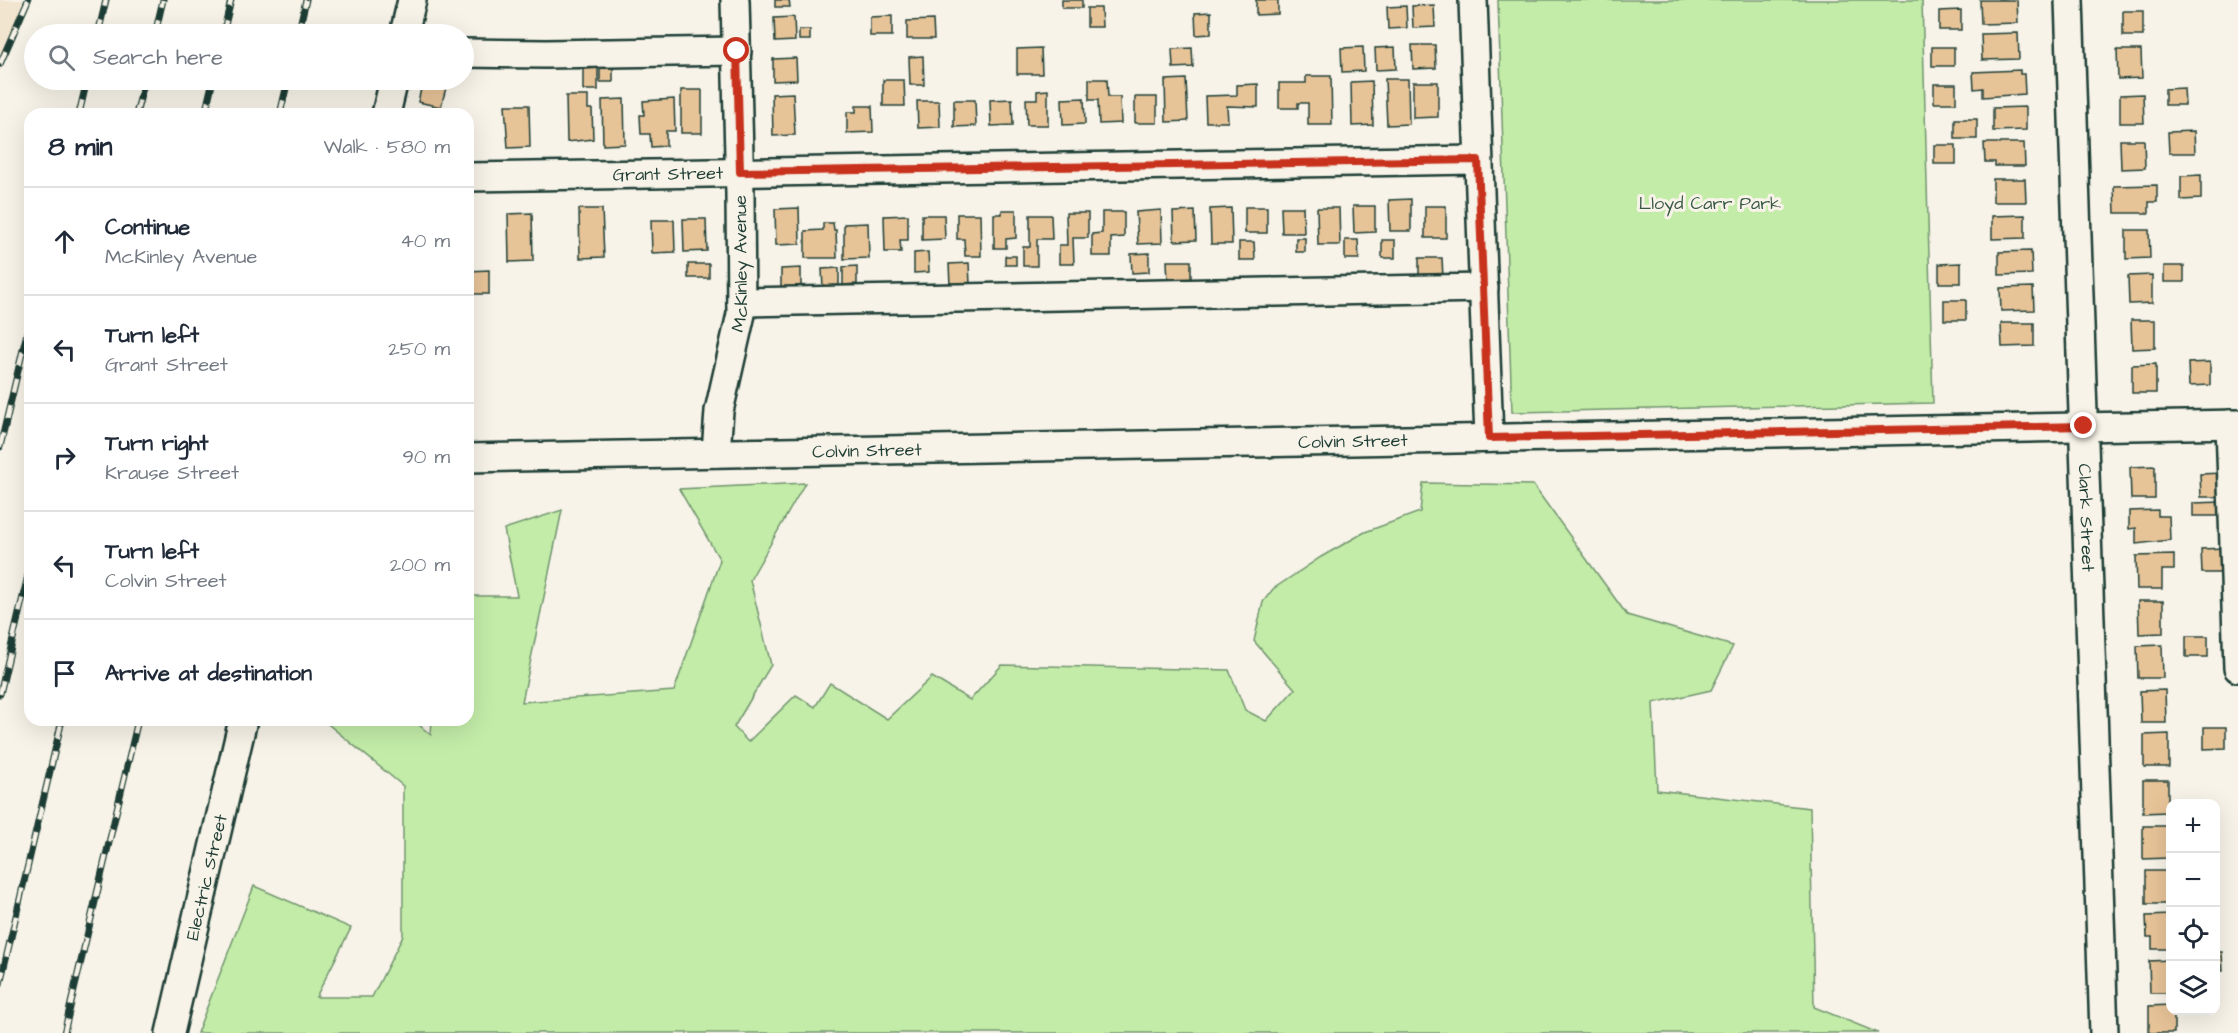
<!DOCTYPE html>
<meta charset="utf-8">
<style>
body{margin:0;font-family:"Architects Daughter",sans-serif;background:#f6f6f7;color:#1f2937}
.controls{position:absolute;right:18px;bottom:18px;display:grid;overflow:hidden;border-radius:12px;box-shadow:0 6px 24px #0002}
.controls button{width:54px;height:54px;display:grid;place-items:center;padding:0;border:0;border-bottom:2px solid #e0e1e3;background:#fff;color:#1f2937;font:30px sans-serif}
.stop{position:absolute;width:18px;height:18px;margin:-14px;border:4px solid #c8321e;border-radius:50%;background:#fff}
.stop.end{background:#c8321e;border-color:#fff;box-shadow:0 2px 6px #0008}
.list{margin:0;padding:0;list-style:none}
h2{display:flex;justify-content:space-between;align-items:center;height:78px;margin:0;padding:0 24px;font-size:26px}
h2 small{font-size:20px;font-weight:400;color:#747a83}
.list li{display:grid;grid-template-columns:39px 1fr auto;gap:18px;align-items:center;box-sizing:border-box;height:108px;padding:0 24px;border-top:2px solid #e0e1e3}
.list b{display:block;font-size:22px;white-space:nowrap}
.list p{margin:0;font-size:20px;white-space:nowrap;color:#747a83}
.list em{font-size:20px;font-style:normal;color:#747a83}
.icon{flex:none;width:33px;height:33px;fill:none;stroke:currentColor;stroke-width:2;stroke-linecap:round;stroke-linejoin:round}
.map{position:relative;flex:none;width:2238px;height:1033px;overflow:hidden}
.search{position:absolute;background:#fff;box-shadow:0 6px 24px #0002;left:24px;top:24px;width:450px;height:66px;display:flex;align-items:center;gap:15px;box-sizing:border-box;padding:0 21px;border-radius:33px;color:#747a83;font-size:22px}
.panel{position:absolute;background:#fff;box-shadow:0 6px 24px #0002;left:24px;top:108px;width:450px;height:618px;border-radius:18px}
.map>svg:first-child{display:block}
.built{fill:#f2e5d0}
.green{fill:#c3eca8;stroke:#71946e;stroke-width:1.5}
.building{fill:#e7c398;stroke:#1f3d34;stroke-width:1.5}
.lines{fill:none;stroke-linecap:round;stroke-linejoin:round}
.minor-casing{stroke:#1f3d34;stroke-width:32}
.minor{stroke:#f7f3e8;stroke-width:27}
.rail-casing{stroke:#1f3d34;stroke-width:7}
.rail{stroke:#f7f3e8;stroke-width:4.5;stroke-dasharray:14;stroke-linecap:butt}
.route{stroke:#c8321e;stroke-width:8}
.labels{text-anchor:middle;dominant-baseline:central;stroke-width:6;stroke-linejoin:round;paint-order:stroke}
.street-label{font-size:18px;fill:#1f3d34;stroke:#f7f3e8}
.park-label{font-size:18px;fill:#385745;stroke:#f7f3e8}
</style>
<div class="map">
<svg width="2238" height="1033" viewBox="0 0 2238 1033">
<rect width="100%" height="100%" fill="#f7f3e8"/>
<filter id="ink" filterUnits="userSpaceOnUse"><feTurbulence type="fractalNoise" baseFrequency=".0167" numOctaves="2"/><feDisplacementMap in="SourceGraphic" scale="12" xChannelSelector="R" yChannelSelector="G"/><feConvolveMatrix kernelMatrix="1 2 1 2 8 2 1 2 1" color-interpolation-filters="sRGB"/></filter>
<g filter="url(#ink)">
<!-- built -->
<polygon class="built" points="0,0 23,0 0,72"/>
<!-- green -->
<g class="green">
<polygon points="1498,0 1922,0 1933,403 1512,412"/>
<polygon points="805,483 750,580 771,665 734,727 748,742 796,695 815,707 830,683 887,719 932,677 970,700 1002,665 1229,670 1245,710 1266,721 1295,689 1254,641 1263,602 1273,589 1321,557 1365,532 1420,512 1423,483 1533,485 1627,615 1733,646 1711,690 1653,703 1657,790 1810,808 1814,1007 1878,1033 197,1033 254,886 351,928 316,997 372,997 403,936 403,786 323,720 413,720 431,735 432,720 468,720 468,596 517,596 504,529 562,510 522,702 674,691 720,560 679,489"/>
</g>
<!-- building -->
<g class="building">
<polygon points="775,0 789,0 790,7 775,7"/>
<rect x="1062" y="0" width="20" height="8"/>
<polygon points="1256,0 1278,0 1278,14 1256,15"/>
<polygon points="1980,0 2017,0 2018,23 1981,24"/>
<polygon points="1434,5 1435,27 1413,28 1412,6"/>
<polygon points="1406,6 1407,28 1388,29 1387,7"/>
<polygon points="1087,8 1101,8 1102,27 1087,27"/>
<polygon points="1961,10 1961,30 1939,30 1939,11"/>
<rect x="2123" y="11" width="20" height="25"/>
<polygon points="1211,12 1211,34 1196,35 1195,13"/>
<polygon points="892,16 892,36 870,36 870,17"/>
<polygon points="794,17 795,41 775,42 774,18"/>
<polygon points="933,20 934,39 907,39 907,21"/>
<rect x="799" y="30" width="11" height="10"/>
<polygon points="2018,33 2019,59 1982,60 1981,34"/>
<polygon points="1412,45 1435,45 1436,68 1413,69"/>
<polygon points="1363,47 1364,71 1342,72 1341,48"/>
<polygon points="1395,47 1396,69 1376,70 1375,48"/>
<rect x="1932" y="47" width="22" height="19"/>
<polygon points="1041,48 1042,74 1017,74 1017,49"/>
<polygon points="1192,48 1193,67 1173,68 1172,49"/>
<polygon points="2117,50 2141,50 2142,78 2118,79"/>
<polygon points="923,56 924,85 910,85 909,57"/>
<polygon points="796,58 797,80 773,81 773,59"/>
<polygon points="613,62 613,82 600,82 600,63"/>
<polygon points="598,68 598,90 583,90 583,69"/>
<polygon points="2020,70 2020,74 2024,74 2025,94 1983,97 1983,88 1974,89 1973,72"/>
<polygon points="1306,76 1331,76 1332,125 1308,125 1308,103 1298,103 1298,108 1279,108 1279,83 1306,83"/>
<polygon points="1089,79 1107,79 1108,97 1120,97 1121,123 1099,124 1098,100 1089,100"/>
<polygon points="1186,79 1188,121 1166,122 1165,80"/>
<polygon points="1385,79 1408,79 1409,124 1387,125"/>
<polygon points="423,80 448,80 441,107 418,102"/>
<polygon points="883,80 904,80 905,106 883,106"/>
<polygon points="1372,81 1373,125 1352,126 1351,82"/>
<polygon points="1413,82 1438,82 1438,117 1413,118"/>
<polygon points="1258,84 1258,107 1227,106 1228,122 1206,122 1205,96 1237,95 1237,85"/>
<rect x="1934" y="84" width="22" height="19"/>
<polygon points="2184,88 2185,105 2165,105 2165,89"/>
<rect x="681" y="90" width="21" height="43"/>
<polygon points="1048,90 1048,125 1027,125 1026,99 1037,99 1037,91"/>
<polygon points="793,93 795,135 773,136 772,94"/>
<polygon points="2143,94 2144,123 2120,123 2120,95"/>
<polygon points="566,96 588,96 588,109 592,109 593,139 567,142"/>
<rect x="1135" y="97" width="22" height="26"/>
<polygon points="1084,98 1085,124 1063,125 1062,99"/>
<polygon points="624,99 625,144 603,145 602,100"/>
<polygon points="674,99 675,131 666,131 666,146 651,147 650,134 641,134 640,115 644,115 643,101"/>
<polygon points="1012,99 1013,125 991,126 990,100"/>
<polygon points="954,100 975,100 976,126 954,127"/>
<polygon points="917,101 939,101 940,127 918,128"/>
<polygon points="505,105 529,105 530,147 508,148"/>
<polygon points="856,106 872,106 873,132 847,133 847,112 856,112"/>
<polygon points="2026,107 2026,130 1993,131 1993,108"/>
<rect x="1955" y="119" width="22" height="20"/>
<polygon points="2194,131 2195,153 2169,153 2168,132"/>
<polygon points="2120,140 2144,140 2145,168 2121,169"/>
<polygon points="1984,143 2024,143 2025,166 1995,166 1995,162 1985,162"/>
<rect x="1934" y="145" width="22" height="19"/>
<polygon points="2201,175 2201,199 2181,200 2181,176"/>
<polygon points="1993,179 2025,179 2026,202 1993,202"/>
<polygon points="2157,185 2157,202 2149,202 2149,213 2115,213 2114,186"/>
<polygon points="1411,199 1411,231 1390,231 1389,200"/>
<polygon points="1353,206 1375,206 1375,232 1354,233"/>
<rect x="1425" y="206" width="21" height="32"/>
<rect x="1245" y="207" width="22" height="26"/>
<polygon points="1281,207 1303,207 1304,233 1282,233"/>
<polygon points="799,208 800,244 776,245 775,209"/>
<polygon points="1231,208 1232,244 1211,244 1210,209"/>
<polygon points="1317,208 1339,208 1340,245 1318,245"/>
<polygon points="579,209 602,209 604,257 580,258"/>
<polygon points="1002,210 1016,210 1016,238 1006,239 1006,248 994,248 994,214 1002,214"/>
<polygon points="1161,210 1162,243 1138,244 1136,212"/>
<polygon points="1195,211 1196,240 1174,241 1173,212"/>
<polygon points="1102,212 1124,212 1124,237 1111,238 1111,256 1092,256 1092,234 1102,233"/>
<polygon points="532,213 533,261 509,262 508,214"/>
<polygon points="1066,213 1088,213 1088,238 1073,238 1074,264 1059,264 1059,245 1067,245"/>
<polygon points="957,214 980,214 981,256 965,256 964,239 957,239"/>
<polygon points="908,215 908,240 900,240 901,252 885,252 884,216"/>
<polygon points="922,215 944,215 945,239 922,240"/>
<polygon points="1030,215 1051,215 1052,239 1037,239 1037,266 1023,266 1023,247 1030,247"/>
<polygon points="2025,215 2025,238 1992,239 1992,216"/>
<polygon points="683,219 706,219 707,251 684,252"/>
<polygon points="651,220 674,220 675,252 652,253"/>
<polygon points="823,223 833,223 834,230 836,230 837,258 805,258 805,231 823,230"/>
<polygon points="868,223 869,258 844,259 844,224"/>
<polygon points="2126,230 2149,230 2150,258 2126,259"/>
<rect x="1296" y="238" width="9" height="14"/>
<polygon points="1345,240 1358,240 1359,259 1345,259"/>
<rect x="1382" y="240" width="13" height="18"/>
<polygon points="1239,242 1254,242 1255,260 1239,260"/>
<polygon points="2031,251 2032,274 1999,275 1999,252"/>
<polygon points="928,252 929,272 914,273 914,253"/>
<polygon points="1149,253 1149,272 1132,273 1131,254"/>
<rect x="1005" y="256" width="11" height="9"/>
<polygon points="1419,258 1442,258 1443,278 1419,279"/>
<polygon points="1167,261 1191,261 1191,281 1168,282"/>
<polygon points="969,263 970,284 950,285 949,264"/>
<polygon points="1961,263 1961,283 1939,283 1939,264"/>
<rect x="688" y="264" width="21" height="14"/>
<polygon points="857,266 857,284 843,285 843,267"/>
<rect x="2164" y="266" width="20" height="16"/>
<polygon points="801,268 801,289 781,289 781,269"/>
<polygon points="839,268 839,287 823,288 822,269"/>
<polygon points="489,270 489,294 468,294 468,271"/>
<polygon points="2152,275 2152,303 2129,304 2128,276"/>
<polygon points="2033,287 2034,310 2001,311 2000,288"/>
<rect x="1944" y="300" width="22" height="20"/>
<polygon points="2131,320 2155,320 2155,348 2132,349"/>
<polygon points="2001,323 2034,323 2034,346 2002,347"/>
<polygon points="2210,362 2210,385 2189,386 2188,363"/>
<polygon points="2156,364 2156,393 2132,393 2132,365"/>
<polygon points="2155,466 2155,499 2131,499 2130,467"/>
<polygon points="2222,473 2223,497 2201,497 2200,474"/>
<polygon points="2223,502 2223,516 2193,516 2193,503"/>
<polygon points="2158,510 2158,516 2169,516 2170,540 2136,544 2136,528 2129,529 2129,511"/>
<polygon points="2225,548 2225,573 2202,573 2201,549"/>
<polygon points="2174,555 2174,570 2162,570 2162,589 2137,589 2136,556"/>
<polygon points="2138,601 2163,601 2163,633 2139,634"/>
<rect x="2186" y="636" width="22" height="21"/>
<polygon points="2162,645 2163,678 2138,678 2137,646"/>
<polygon points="2165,690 2166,723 2141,723 2140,691"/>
<polygon points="2204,727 2226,727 2226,748 2204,749"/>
<polygon points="2169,734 2169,767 2144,767 2144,735"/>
<polygon points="2143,780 2168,780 2168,812 2143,813"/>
<polygon points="2143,826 2168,826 2168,858 2143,859"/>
<rect x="2146" y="871" width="24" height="33"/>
<polygon points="2170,915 2170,949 2152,949 2152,937 2147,937 2146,916"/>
<polygon points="2216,952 2222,952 2223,971 2216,971"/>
<polygon points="2170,960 2170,993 2150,993 2149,961"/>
<polygon points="2170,1005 2170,1010 2174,1010 2174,1033 2149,1033 2149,1006"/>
</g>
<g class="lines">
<defs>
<g id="minor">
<polyline points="1473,0 1489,438"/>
<path id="s1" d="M2069,0L2104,1033"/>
<polyline points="404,34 412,0"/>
<polyline points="464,53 546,54 737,51"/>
<polyline points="386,114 394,80"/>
<path id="s2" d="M468,177L1477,160"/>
<polyline points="741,302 1484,288"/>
<polyline points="2230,424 2238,668"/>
<path id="s3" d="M716,453L719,411L741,314L740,194L735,0"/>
<path id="s4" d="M468,458L2238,424"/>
<path id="s5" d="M170,1033L243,720"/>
</g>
</defs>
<!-- minor casing -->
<use href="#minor" class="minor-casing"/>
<!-- minor -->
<use href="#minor" class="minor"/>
<defs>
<g id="rail">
<polyline points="98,34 106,0"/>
<polyline points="155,34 163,0"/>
<polyline points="223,34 231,0"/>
<polyline points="298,34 306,0"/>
<polyline points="0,64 28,0"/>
<polyline points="79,114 87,80"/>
<polyline points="136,114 145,80"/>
<polyline points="205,114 213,80"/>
<polyline points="280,114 288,80"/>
<polyline points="0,447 30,320"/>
<polyline points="0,694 30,567"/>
<polyline points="0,984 62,720"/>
<polyline points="64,1033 138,720"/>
</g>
</defs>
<!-- rail casing -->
<use href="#rail" class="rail-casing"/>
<!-- rail -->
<use href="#rail" class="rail"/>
</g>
</g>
<g class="lines" filter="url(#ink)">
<!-- route -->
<polyline class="route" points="737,51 740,172 1478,160 1489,438 2084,426"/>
</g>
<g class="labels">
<!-- street labels -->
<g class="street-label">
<text stroke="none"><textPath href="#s2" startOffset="200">Grant Street</textPath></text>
<text stroke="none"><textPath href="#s3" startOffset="192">McKinley Avenue</textPath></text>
<text stroke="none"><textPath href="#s4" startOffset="885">Colvin Street</textPath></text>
<text stroke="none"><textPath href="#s4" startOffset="399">Colvin Street</textPath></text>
<text stroke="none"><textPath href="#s1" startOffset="518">Clark Street</textPath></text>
<text stroke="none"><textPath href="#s5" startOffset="160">Electric Street</textPath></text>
</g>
<!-- park labels -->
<g class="park-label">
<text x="1710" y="203">Lloyd Carr Park</text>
</g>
</g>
</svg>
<div class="controls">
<button>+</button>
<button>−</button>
<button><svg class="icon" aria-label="locate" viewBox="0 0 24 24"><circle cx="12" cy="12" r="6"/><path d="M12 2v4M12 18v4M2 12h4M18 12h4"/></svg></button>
<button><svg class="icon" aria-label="layers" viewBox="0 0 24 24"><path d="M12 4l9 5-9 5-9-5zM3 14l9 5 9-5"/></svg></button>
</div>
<div class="stop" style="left:737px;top:51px"></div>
<div class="stop end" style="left:2084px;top:426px"></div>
<div class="search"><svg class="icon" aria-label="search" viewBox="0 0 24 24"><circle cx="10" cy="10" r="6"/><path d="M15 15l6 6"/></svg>Search here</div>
<section class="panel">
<h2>8 min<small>Walk · 580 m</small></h2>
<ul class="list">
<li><svg class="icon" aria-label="ahead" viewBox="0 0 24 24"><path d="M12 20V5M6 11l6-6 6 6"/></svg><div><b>Continue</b><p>McKinley Avenue</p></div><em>40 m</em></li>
<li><svg class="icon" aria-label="left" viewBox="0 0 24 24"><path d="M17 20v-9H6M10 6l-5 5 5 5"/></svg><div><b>Turn left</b><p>Grant Street</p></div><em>250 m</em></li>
<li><svg class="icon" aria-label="right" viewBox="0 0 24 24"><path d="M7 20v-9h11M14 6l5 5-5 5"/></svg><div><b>Turn right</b><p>Krause Street</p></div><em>90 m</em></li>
<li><svg class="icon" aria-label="left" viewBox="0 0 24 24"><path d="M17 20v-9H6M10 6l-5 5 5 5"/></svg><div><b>Turn left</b><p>Colvin Street</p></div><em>200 m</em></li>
<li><svg class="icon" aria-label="arrive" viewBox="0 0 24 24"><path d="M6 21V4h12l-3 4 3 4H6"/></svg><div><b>Arrive at destination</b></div></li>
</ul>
</section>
</div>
